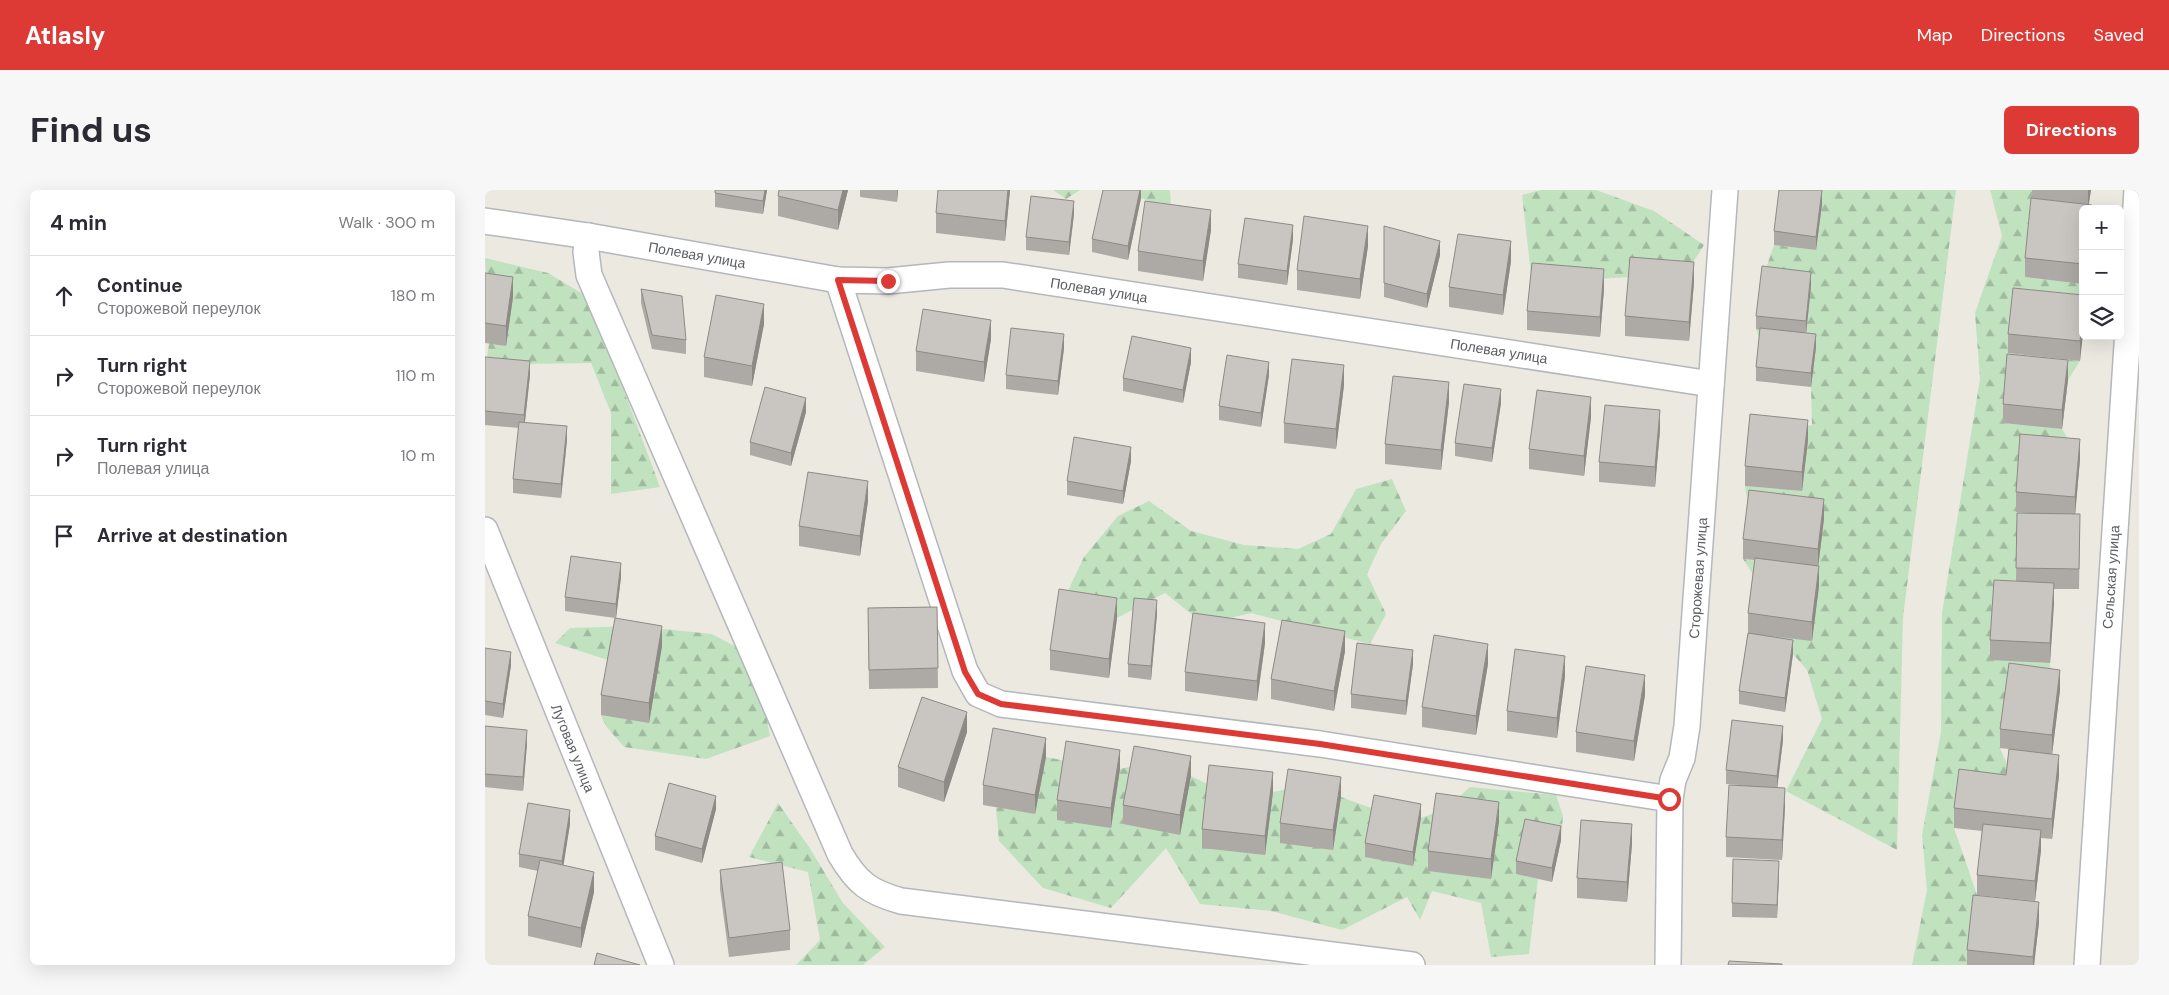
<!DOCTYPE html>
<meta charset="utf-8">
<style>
body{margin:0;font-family:"DM Sans",sans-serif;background:#f7f7f7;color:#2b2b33}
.controls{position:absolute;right:15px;top:15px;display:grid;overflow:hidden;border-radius:8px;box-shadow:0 5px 20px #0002}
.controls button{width:45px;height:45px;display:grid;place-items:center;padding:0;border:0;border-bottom:1px solid #e1e1e2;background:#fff;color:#2b2b33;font:25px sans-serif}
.stop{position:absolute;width:15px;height:15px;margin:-11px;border:4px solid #dd3a36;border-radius:50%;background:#fff}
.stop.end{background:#dd3a36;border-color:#fff;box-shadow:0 1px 5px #0008}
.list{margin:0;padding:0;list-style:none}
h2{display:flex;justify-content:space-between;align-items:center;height:65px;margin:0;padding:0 20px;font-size:21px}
h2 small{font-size:16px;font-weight:400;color:#7c7c81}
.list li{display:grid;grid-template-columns:32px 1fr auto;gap:15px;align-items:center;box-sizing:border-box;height:80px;padding:0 20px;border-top:1px solid #e1e1e2}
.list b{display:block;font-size:19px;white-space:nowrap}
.list p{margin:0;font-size:16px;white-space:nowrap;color:#7c7c81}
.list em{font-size:16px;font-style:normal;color:#7c7c81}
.icon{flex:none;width:28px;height:28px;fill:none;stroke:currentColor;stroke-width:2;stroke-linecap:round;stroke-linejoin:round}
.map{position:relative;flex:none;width:1654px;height:775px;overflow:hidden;border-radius:8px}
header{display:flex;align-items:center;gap:30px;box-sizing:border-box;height:70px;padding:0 25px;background:#dd3a36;color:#fff}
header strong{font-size:24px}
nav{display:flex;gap:28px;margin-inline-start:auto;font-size:18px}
.intro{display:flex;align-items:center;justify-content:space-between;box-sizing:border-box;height:120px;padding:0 30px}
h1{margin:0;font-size:35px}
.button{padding:12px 22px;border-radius:8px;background:#dd3a36;color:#fff;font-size:18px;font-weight:700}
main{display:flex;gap:30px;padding:0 30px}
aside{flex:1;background:#fff;border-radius:8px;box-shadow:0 5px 20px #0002}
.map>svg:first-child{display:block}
.forest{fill:url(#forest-firs)}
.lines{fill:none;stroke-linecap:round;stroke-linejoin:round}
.minor-casing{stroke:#b4b7bb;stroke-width:28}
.minor{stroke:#fff;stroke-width:25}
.wall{fill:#ada9a5}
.shaded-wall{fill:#8d8a86}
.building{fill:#c9c5c0;stroke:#8d8a86}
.route{stroke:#dd3a36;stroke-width:6}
.labels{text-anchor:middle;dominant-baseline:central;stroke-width:4.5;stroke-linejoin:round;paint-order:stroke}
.street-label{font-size:14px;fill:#5a5d61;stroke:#fff}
</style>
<header>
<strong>Atlasly</strong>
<nav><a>Map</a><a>Directions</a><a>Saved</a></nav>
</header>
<div class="intro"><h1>Find us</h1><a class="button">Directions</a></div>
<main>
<aside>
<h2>4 min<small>Walk · 300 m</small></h2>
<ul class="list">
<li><svg class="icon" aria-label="ahead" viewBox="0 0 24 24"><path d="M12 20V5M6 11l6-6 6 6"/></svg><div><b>Continue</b><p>Сторожевой переулок</p></div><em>180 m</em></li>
<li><svg class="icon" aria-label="right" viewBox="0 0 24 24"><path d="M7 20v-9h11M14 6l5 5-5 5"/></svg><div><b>Turn right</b><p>Сторожевой переулок</p></div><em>110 m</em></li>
<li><svg class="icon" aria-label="right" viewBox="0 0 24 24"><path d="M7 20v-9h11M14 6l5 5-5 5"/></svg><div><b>Turn right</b><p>Полевая улица</p></div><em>10 m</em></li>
<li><svg class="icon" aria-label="arrive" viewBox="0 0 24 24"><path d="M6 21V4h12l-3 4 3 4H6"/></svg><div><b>Arrive at destination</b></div></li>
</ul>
</aside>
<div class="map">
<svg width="1654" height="775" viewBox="0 0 1654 775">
<defs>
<pattern id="forest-firs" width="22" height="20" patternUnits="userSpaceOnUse" patternTransform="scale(1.25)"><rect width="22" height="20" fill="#c1e2bf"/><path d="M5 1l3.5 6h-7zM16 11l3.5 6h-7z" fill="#a0ba9f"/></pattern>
</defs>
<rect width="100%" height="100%" fill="#ece9e1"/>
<!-- forest -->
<g class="forest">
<polygon points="568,0 595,0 581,9"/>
<polygon points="646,0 685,0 686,19 656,8"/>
<polygon points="1056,0 1111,0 1169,21 1219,55 1196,91 1145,87 1047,93 1037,5"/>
<polygon points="1294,0 1471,0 1418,428 1412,660 1301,601 1337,529 1322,480 1308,464 1263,456 1263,443 1270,387 1258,369 1332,378 1339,329 1264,320 1260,296 1317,301 1265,244 1327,235 1326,197 1275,151 1271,139 1321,144 1326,96 1277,90 1289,55 1331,60"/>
<polygon points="1505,0 1548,0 1598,19 1598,125 1523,163 1595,171 1583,190 1518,233 1577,239 1595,269 1531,321 1590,327 1531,398 1505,469 1565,473 1568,499 1515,558 1524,579 1521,604 1474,599 1469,638 1492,705 1483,775 1427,775 1442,700 1437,645 1456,542 1457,423 1495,189 1490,123 1517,46"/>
<polygon points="0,68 63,83 98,104 129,174 175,297 126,304 126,223 106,173 41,174 0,180 4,154"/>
<polygon points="907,289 921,321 896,354 882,384 901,424 885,454 766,423 719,434 680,403 632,428 580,407 599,367 633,326 664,311 706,341 759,355 813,359 846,344 871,299"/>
<polygon points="149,436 227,444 270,467 285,546 221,569 139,557 121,536 116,525 126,471 70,453 85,438"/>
<path d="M561,567L581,571L626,638L635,579L649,576L695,645L706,586L724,595L788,602L803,599L848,660L856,607L889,619L927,676L936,628C956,622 970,611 985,597L1071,605L1078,626L1076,650L1031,684L1053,689L1044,764L1006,767L996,713L947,701L935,730L922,707L857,740L786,721L715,714L681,658L626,718L558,698L514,651L511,617L550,624Z"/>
<polygon points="293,613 324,657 358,713 400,757 378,775 311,775 335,750 323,682 264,667"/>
</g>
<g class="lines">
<defs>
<g id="minor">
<polyline points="0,31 103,46 353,90 403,91 464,85 518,85 1226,194"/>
<path d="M103,46L101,62L104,85L355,664C372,693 384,702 416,711L927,775"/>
<polyline points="353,90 480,481 493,504 516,514 835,554 1185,609"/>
<polyline points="0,340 176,775"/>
<polyline points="1183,775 1185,609 1188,590 1197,568 1202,536 1240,0"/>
<polyline points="1602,775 1652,0"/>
</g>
</defs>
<!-- minor casing -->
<use href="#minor" class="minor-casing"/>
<!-- minor -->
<use href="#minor" class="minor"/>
</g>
<!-- wall -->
<g class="wall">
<polygon points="282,0 278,24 230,17 230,3"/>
<polygon points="294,0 363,0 353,40 293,26 293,6"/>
<polygon points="375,0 413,0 412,12 375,7"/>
<polygon points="453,0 525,0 520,51 451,43 451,23"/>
<polygon points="656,0 656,8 643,70 607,62 607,49"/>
<polygon points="1547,0 1606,0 1604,14 1607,19 1598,19 1598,94 1540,87 1540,68 1547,8"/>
<polygon points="1337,14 1331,60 1289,55 1289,41"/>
<polygon points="589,24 584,65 541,60 541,47"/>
<polygon points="899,36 955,65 942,118 899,107"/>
<polygon points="726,40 718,91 653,81 653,61"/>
<polygon points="808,49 802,95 753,88 753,74"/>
<polygon points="883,56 875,109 812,100 812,80"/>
<polygon points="1026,71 1018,125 964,117 964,97"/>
<polygon points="0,83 28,107 21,156 0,153"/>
<polygon points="1209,92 1204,151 1140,146 1140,126"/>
<polygon points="1326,96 1321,143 1331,157 1326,197 1271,191 1271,177 1275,140 1271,139 1271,126"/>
<polygon points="156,99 201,150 201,164 167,159 156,113"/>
<polygon points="1119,99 1115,147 1042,140 1042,121"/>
<polygon points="1598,105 1595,171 1523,163 1523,144"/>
<polygon points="279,134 267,196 219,187 219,167"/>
<polygon points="506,149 499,192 431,181 431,161"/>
<polygon points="579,158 573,205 521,199 521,185"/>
<polygon points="0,167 45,185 40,232 82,250 76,308 28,303 28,289 34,238 0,235"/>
<polygon points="706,172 698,213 638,201 638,188"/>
<polygon points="784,185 776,237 734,230 734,216"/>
<polygon points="1583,190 1577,239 1518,233 1518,214"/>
<polygon points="859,195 851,259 799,253 799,233"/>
<polygon points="964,212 956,280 900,274 900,254"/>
<polygon points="1016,213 1007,272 970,266 970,253"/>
<polygon points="321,222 306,276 265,265 265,252"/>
<polygon points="1106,227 1099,286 1044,279 1044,259"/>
<polygon points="1175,240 1170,297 1114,292 1114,272"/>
<polygon points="1323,250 1317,301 1260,296 1260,276"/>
<polygon points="1595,269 1590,324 1595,344 1594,399 1569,399 1569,413 1565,473 1505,470 1505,450 1531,391 1532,323 1554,324 1531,322 1531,302"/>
<polygon points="646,271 638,314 582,305 582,291"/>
<polygon points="383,311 375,366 314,356 314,336"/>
<polygon points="1339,329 1333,376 1334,396 1327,451 1277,445 1308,464 1300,522 1254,514 1254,501 1263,443 1263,423 1270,370 1258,369 1258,349"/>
<polygon points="136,387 131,428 177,456 164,533 116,525 116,505 130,428 80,421 80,407"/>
<polygon points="452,417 453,498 384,499 383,418"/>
<polygon points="672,424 666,490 643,487 643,474"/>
<polygon points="632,428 624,488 565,480 565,460"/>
<polygon points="780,453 772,511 700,501 700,482"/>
<polygon points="0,458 26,475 18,528 0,525"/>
<polygon points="860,461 849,521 786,509 786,489"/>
<polygon points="928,474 921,525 866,518 866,504"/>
<polygon points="1003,474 991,545 937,537 937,517"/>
<polygon points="1080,486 1072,548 1022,541 1022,521"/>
<polygon points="1575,500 1567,564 1574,585 1567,649 1556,648 1556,660 1550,711 1492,705 1492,685 1497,641 1469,638 1469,618 1521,585 1524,559 1515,558 1515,539"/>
<polygon points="1160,505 1149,571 1091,562 1091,542"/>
<polygon points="0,536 42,554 38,601 0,597"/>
<polygon points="482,542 459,612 413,597 413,577"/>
<polygon points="1298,550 1292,597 1300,617 1297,670 1241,667 1241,647 1254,595 1241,594 1241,580"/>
<polygon points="561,567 550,624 498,615 498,595"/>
<polygon points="635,579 626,638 572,630 572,610"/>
<polygon points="706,586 695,645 638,634 638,615"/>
<polygon points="788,602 780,665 717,658 717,639"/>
<polygon points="856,607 848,660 795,653 795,633"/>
<polygon points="231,619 217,673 170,660 170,646"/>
<polygon points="936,628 928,676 880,667 880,653"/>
<polygon points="1014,631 1006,689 943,681 943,661"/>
<polygon points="85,634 78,675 109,702 96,758 43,746 43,726 53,681 34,677 34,664"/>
<polygon points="1076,650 1067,692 1031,684 1031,671"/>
<polygon points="1147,654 1142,712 1092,708 1092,688"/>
<polygon points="235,680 305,740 305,760 244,767 235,699"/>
<polygon points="1294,684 1292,728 1247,727 1247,713"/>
<polygon points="1554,732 1549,775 1482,775 1482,760"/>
</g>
<!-- shaded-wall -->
<g class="shaded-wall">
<polygon points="280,0 282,0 278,24 278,11"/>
<polygon points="358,0 363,0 353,40 353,20"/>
<polygon points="412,0 413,0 412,12"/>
<polygon points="523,0 525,0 520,51 520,31"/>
<polygon points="655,0 656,0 656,8 643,70 643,56"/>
<polygon points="1337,0 1337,14 1331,60 1331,47"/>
<polygon points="1603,0 1606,0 1603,18"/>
<polygon points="589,11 589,24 584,65 584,52"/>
<polygon points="726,20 726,40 718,91 718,71"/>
<polygon points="808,35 808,49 802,95 802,81"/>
<polygon points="883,36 883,56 875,109 875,89"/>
<polygon points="955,51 955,65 942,118 942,104"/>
<polygon points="1026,51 1026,71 1018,125 1018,105"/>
<polygon points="1209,72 1209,92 1204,151 1204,132"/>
<polygon points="1119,79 1119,99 1115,147 1115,127"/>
<polygon points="1326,82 1326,96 1321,145 1321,131"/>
<polygon points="28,87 28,107 21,156 21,136"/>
<polygon points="279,114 279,134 267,196 267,176"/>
<polygon points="1598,126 1598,145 1595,171 1595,151"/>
<polygon points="506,130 506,149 499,192 499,172"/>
<polygon points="579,144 579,158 573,205 573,191"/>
<polygon points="1331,144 1331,157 1326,197 1326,183"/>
<polygon points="706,158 706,172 698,213 698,200"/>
<polygon points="1583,170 1583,190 1577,239 1577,220"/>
<polygon points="45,171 45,185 39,239 39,225"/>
<polygon points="784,172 784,185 776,237 776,223"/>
<polygon points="859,175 859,195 851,259 851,239"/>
<polygon points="964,192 964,212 956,280 956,260"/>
<polygon points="1016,199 1016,213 1007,272 1007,258"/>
<polygon points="1106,207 1106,227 1099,286 1099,266"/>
<polygon points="321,208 321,222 306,276 306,263"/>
<polygon points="1175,220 1175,240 1170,297 1170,277"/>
<polygon points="1323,230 1323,250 1317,301 1317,282"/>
<polygon points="82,236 82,250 76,308 76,294"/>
<polygon points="1595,249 1595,269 1590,327 1590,307"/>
<polygon points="646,257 646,271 638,314 638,301"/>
<polygon points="383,291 383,311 375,366 375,346"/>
<polygon points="1339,309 1339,329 1333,378 1333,359"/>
<polygon points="136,373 136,387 131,428 131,414"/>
<polygon points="1334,376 1334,396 1327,451 1327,432"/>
<polygon points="1569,393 1569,413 1565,473 1565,453"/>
<polygon points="632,408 632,428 624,488 624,469"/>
<polygon points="672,410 672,424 666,490 666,476"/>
<polygon points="780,433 780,453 772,511 772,491"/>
<polygon points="177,436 177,456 164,533 164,513"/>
<polygon points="860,441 860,461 849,521 849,501"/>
<polygon points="1308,450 1308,464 1300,522 1300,508"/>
<polygon points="1003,454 1003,474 991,545 991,526"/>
<polygon points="928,460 928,474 921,525 921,511"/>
<polygon points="26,462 26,475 18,528 18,514"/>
<polygon points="1080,466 1080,486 1072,548 1072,528"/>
<polygon points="1575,480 1575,500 1567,565 1567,545"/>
<polygon points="1160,485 1160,505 1149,571 1149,551"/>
<polygon points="482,522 482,542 459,612 459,592"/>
<polygon points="1298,536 1298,550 1292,600 1292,586"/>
<polygon points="42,540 42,554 38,601 38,587"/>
<polygon points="561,548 561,567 550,624 550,605"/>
<polygon points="635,560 635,579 626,638 626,618"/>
<polygon points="1574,565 1574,585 1567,649 1567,629"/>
<polygon points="706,566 706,586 695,645 695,625"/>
<polygon points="788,582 788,602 780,665 780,646"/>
<polygon points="856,587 856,607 848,660 848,640"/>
<polygon points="1300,598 1300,617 1297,670 1297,650"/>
<polygon points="231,606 231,619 217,673 217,659"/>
<polygon points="1014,612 1014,631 1006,689 1006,669"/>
<polygon points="936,614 936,628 928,676 928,662"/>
<polygon points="85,620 85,634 77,685 77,671"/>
<polygon points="1147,634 1147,654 1142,712 1142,692"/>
<polygon points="1076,636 1076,650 1067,692 1067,678"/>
<polygon points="1556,640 1556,660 1550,711 1550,691"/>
<polygon points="1294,671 1294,684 1292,728 1292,715"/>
<polygon points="109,682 109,702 96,758 96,738"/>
<polygon points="1554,712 1554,732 1549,775 1548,775 1548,767"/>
</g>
<!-- building -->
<g class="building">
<polygon points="230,0 280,0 278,11 230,3"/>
<polygon points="294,0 358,0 353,20 293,6"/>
<polygon points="453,0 523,0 520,31 451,23"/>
<polygon points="618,0 655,0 643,56 607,49"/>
<polygon points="1294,0 1337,0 1331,47 1289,41"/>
<polygon points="546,6 589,11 584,52 541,47"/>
<polygon points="1546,8 1607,15 1607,19 1598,19 1598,74 1540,68"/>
<polygon points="660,11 726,20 718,71 653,61"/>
<polygon points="819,26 883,36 875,89 812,80"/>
<polygon points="760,28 808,35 802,81 753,74"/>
<polygon points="899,36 955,51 942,104 899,93"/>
<polygon points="973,44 1026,51 1018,105 964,97"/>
<polygon points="1145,67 1209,72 1204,132 1140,126"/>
<polygon points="1047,73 1119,79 1115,127 1042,121"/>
<polygon points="1277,76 1326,82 1321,131 1271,126"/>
<polygon points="0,83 28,87 21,136 0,133"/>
<polygon points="1528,98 1598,105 1598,126 1595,151 1523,144"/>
<polygon points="156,99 197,106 201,150 167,145"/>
<polygon points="231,105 279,114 267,176 219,167"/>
<polygon points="438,119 506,130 499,172 431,161"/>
<polygon points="526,138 579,144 573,191 521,185"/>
<polygon points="1275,138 1331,144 1326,183 1271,177"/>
<polygon points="647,146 706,158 698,200 638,188"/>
<polygon points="1522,164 1583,170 1577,220 1518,214"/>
<polygon points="742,165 784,172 776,223 734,216"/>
<polygon points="0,167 45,171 39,225 0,221"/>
<polygon points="807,169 859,175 851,239 799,233"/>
<polygon points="908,186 964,192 956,260 900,254"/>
<polygon points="979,194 1016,199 1007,258 970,253"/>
<polygon points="280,197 321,208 306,263 265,252"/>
<polygon points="1052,200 1106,207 1099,266 1044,259"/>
<polygon points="1120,215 1175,220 1170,277 1114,272"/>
<polygon points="1265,224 1323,230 1317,282 1260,276"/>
<polygon points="34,232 82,236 76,294 28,289"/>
<polygon points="1535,244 1595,249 1590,307 1531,302"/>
<polygon points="589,247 646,257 638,301 582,291"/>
<polygon points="323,282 383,291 375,346 314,336"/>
<polygon points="1264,300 1339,309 1333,359 1258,349"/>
<polygon points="1532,323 1595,324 1594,379 1531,378"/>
<polygon points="86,366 136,373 131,414 80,407"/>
<polygon points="1270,368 1334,376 1327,432 1263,423"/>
<polygon points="1509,390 1569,393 1565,453 1505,450"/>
<polygon points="574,399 632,408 624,469 565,460"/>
<polygon points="649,408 672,410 666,476 643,474"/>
<polygon points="452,417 453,478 384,480 383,418"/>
<polygon points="708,423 780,433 772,491 700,482"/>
<polygon points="130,428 177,436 164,513 116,505"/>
<polygon points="797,430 860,441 849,501 786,489"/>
<polygon points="1263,443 1308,450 1300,508 1254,501"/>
<polygon points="949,445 1003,454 991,526 937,517"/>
<polygon points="872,453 928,460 921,511 866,504"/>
<polygon points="0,458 26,462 18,514 0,511"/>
<polygon points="1030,459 1080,466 1072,528 1022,521"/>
<polygon points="1524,473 1575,480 1567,545 1515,539"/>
<polygon points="1101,476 1160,485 1149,551 1091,542"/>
<polygon points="437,507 482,522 459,592 413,577"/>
<polygon points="1247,530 1298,536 1292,586 1241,580"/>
<polygon points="0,536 42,540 38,587 0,584"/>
<polygon points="508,538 561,548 550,605 498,595"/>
<polygon points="581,551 635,560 626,618 572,610"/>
<polygon points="649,556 706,566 695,625 638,615"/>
<polygon points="1524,559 1574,565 1567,629 1469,618 1474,579 1521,585"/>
<polygon points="724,575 788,582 780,646 717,639"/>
<polygon points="803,579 856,587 848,640 795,633"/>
<polygon points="184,593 231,606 217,659 170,646"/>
<polygon points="1244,595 1300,598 1297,650 1241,647"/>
<polygon points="951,603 1014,612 1006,669 943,661"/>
<polygon points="889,605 936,614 928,662 880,653"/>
<polygon points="43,613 85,620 77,671 34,664"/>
<polygon points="1040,629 1076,636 1067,678 1031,671"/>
<polygon points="1096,630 1147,634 1142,692 1092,688"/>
<polygon points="1498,634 1556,640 1550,691 1492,685"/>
<polygon points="1248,669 1294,671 1292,715 1247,713"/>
<polygon points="55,670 109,682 96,738 43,726"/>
<polygon points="297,672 305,740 244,748 235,680"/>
<polygon points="1488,705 1554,712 1548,767 1482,760"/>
<polygon points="112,763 155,775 109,775"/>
<polygon points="1244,771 1297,774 1297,775 1243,775"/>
</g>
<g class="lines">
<!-- route -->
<polyline class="route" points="403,91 353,90 480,482 493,504 516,514 835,554 1184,609"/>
</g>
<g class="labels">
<!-- street labels -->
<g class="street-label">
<text transform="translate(212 65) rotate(10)">Полевая улица</text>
<text transform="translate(614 100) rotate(9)">Полевая улица</text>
<text transform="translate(1014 161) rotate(9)">Полевая улица</text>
<text transform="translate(1626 387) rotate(-86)">Сельская улица</text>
<text transform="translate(1213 388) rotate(-86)">Сторожевая улица</text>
<text transform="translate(88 558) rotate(68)">Луговая улица</text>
</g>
</g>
</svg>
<div class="controls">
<button>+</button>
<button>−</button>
<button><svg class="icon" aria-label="layers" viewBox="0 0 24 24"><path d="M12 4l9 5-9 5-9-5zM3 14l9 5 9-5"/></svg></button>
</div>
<div class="stop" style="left:1184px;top:609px"></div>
<div class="stop end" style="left:403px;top:91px"></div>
</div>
</main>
